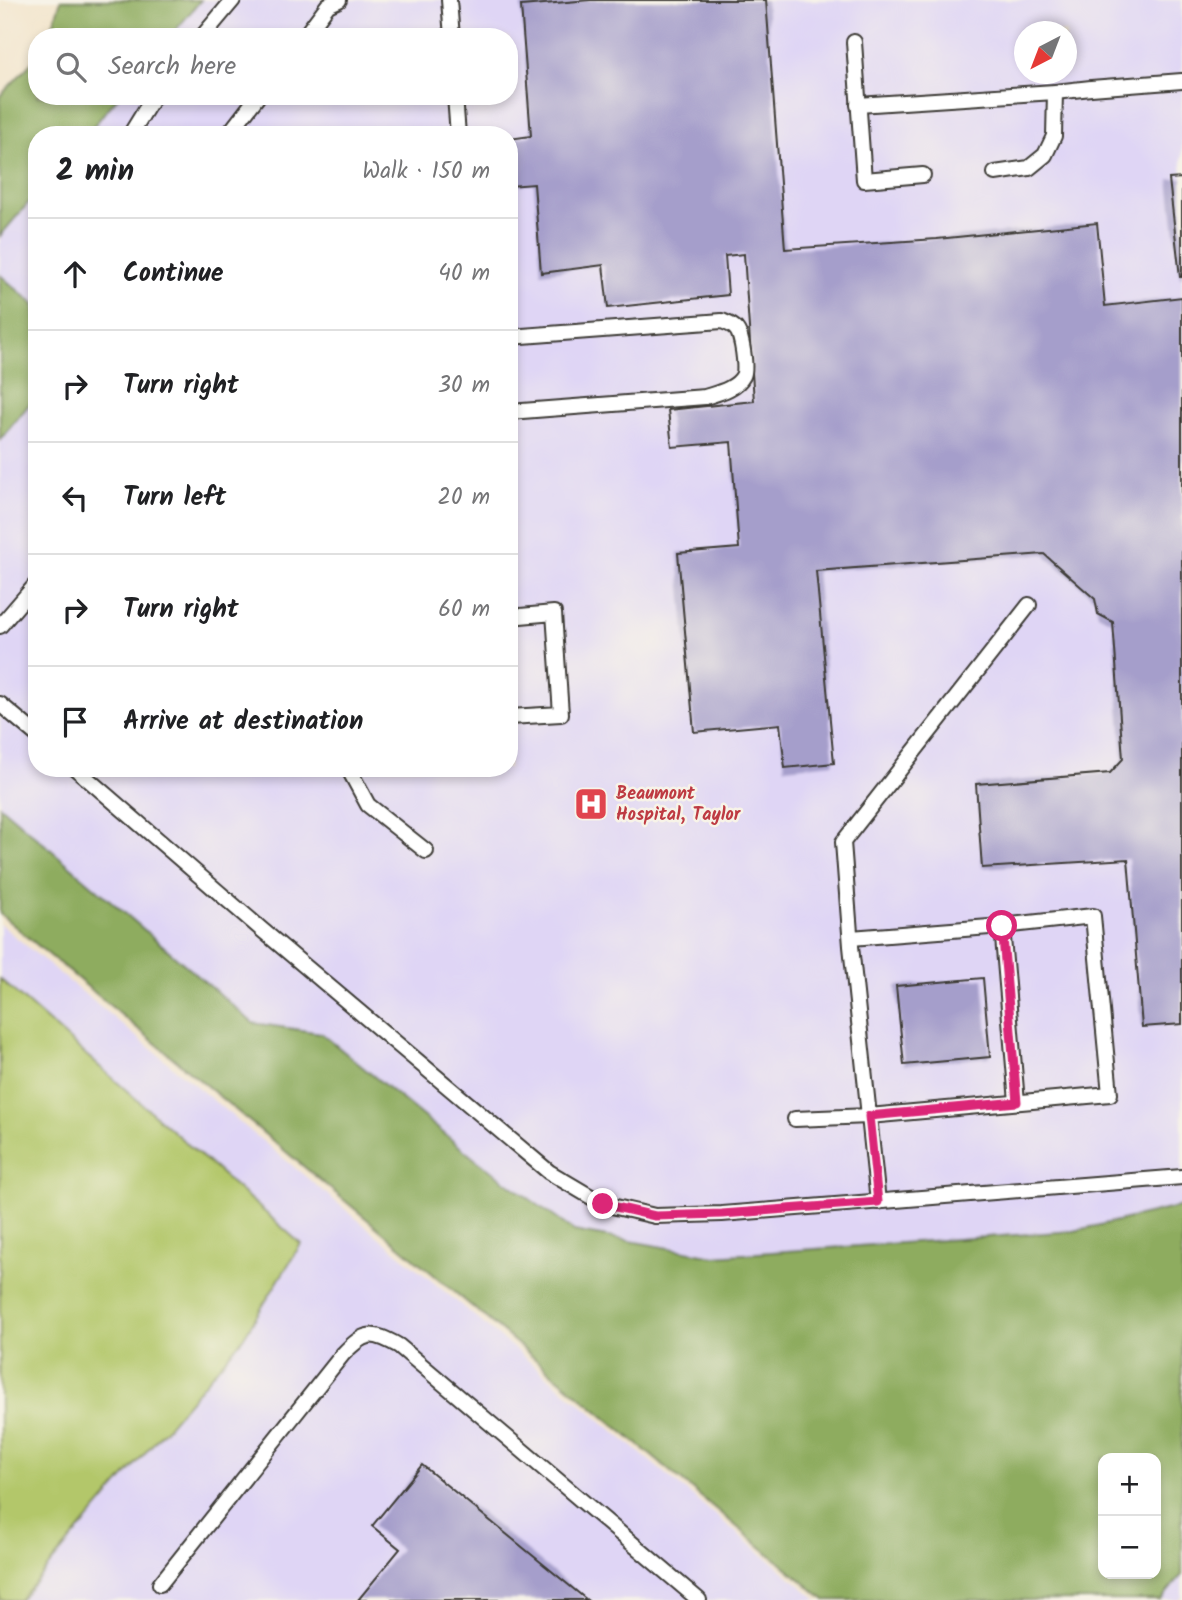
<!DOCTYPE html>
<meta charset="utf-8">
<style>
body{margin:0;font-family:Kalam,sans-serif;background:#f6f6f6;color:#202124}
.controls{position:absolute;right:21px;bottom:21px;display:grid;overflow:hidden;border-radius:14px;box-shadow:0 4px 10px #0003}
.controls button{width:63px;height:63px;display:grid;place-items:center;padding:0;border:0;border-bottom:2px solid #e0e0e0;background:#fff;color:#202124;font:35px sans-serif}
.compass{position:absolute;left:1014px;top:21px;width:63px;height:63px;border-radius:50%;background:#fff;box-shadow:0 4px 10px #0003;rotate:222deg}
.stop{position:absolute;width:21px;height:21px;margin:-16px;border:5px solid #db2777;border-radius:50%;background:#fff}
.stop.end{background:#db2777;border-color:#fff;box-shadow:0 2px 7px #0008}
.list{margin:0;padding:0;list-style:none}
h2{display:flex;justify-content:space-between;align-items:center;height:91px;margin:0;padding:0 28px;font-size:30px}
h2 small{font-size:23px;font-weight:400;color:#757577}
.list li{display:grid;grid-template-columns:46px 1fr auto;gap:21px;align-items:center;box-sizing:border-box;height:112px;padding:0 28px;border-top:2px solid #e0e0e0}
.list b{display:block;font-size:26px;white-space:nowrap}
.list em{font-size:23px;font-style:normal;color:#757577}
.icon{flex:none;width:38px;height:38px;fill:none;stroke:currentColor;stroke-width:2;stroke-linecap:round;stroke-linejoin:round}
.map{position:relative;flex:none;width:1182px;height:1600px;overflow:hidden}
.search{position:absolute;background:#fff;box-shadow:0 4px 10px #0003;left:28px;top:28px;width:490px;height:77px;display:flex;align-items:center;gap:18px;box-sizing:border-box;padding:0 24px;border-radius:28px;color:#757577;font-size:26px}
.panel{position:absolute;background:#fff;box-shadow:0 4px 10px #0003;left:28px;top:126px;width:490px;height:651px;border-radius:28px}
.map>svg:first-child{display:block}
.built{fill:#dfd5f5;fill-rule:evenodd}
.green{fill:#b3c76a;stroke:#687243;stroke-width:2}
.forest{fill:#8eac5e;stroke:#55643d;stroke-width:2;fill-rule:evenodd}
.building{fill:#a59ecb}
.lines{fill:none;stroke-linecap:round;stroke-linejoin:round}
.lane-casing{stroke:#3c3a36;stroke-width:18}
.lane{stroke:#fff;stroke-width:14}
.route{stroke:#db2777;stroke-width:9}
.labels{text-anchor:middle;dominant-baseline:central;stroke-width:5;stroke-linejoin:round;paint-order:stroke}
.health-label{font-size:18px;font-weight:bold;fill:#be3a42;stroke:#f7f3e8;text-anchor:start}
</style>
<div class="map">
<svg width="1182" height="1600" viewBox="0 0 1182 1600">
<rect width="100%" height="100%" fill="#f7f3e8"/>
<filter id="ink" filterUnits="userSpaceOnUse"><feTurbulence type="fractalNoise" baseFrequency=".0143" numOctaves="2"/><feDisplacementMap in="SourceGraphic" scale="14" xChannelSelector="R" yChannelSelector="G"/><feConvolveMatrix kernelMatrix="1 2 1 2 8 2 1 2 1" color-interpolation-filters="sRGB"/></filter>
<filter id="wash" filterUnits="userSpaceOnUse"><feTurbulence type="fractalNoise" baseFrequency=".00686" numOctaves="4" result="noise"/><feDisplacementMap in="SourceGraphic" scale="28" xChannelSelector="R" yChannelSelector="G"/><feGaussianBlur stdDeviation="1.57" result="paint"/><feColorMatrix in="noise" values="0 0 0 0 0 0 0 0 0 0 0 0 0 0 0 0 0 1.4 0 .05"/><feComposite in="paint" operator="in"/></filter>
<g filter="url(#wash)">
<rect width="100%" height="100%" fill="#f3e5cc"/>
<!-- built -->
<g class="built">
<path d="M131,0H1182V1597L1179,1600H899L0,839V147L45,96H509V37H99ZM1024,32H1066V74H1024ZM37,135H509V768H37ZM1103,1458H1156V1574H1103Z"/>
<polygon points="0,924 818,1600 0,1600"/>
</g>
<!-- green -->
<polygon class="green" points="0,979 301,1244 243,1338 20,1600 0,1600"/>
<!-- forest -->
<g class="forest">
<polygon points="61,0 201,0 170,37 49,37"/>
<polygon points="37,57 37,96 119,96 86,135 37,135 37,193 0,236 0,96"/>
<polygon points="0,275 34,304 37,334 37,395 0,440"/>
<path d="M0,806L253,1023L321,1033L475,1159L574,1231L714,1256L1074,1231L1182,1206V1575L1161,1600H825L0,914ZM1103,1458H1156V1574H1103Z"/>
</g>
<g id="blocks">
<!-- building -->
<g class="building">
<polygon points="590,0 766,0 785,249 937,239 1097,223 1105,306 1182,297 1182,1024 1142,1027 1128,859 982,868 976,784 1110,773 1123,759 1113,622 1098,614 1095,599 1044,554 816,571 834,763 785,768 780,724 694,732 678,553 739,548 731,442 672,447 668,410 754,401 744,254 725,256 728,295 608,308 603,265 541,273 534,184 509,186 509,139 531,136 521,6"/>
<polygon points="1182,178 1182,277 1180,277 1169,179"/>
<polygon points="983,978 990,1057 904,1065 896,986"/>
<polygon points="422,1465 587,1600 358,1600 400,1549 372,1526"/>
</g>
</g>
</g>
<g filter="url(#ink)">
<use href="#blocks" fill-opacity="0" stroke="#3c3a36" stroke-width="2"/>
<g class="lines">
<defs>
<g id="lane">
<polyline points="449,0 452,37"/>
<polyline points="202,37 233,0"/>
<polyline points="304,37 328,5 339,0"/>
<polyline points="854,42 864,180 923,175"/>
<polyline points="455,96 458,135"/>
<polyline points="858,105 1055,92 1091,88 1182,81"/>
<polyline points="130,135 154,96"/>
<polyline points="228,135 258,96"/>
<polyline points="995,173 1029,168 1045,155 1054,136 1055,92"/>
<path d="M509,337L722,321C727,323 733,325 736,329C742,335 747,369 743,376C736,389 717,393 705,397L509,412"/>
<polyline points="509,617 554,613 561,714 509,717"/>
<polyline points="0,626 37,583"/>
<polyline points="0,704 37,735"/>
<polyline points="75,768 261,929 549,1172 603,1204 655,1216 722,1214 1182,1177"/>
<polyline points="348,768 368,805 426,851"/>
<polyline points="851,938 1002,926"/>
<polyline points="795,1119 869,1116 851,946 843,842 1029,605"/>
<polyline points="878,1202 869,1116 1110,1094 1093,916 1002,926 1017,1102"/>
<path d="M160,1584L343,1354C365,1331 372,1331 399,1346L699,1600"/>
</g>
</defs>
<!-- lane casing -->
<use href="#lane" class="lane-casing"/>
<!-- lane -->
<use href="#lane" class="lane"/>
</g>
</g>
<g class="lines" filter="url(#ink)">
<!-- route -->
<polyline class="route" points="603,1204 655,1216 722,1214 878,1202 869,1116 1017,1102 1002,926"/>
</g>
<!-- icons -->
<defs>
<symbol id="hospital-square" viewBox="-11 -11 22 22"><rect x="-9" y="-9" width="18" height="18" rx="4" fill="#e0444e" stroke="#f7f3e8"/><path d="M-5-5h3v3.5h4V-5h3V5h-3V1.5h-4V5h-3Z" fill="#fff"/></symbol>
</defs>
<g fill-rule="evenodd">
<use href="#hospital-square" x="572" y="785" width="38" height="38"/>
</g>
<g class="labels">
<!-- health labels -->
<g class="health-label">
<text x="616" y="794">Beaumont<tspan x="616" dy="21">Hospital, Taylor</tspan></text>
</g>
</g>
</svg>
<div class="controls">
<button>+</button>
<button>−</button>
</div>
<svg class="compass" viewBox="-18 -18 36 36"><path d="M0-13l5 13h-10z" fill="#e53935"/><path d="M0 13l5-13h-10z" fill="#757577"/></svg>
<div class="stop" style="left:1002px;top:926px"></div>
<div class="stop end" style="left:603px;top:1204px"></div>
<div class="search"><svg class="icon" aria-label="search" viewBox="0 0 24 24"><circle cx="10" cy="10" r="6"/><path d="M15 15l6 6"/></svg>Search here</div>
<section class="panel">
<h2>2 min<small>Walk · 150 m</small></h2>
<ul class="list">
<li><svg class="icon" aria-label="ahead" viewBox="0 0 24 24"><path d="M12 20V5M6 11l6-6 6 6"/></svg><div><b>Continue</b></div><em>40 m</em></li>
<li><svg class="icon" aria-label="right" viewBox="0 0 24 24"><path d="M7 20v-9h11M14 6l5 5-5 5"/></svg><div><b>Turn right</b></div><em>30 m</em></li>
<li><svg class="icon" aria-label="left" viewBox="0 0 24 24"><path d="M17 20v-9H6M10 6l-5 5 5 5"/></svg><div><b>Turn left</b></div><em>20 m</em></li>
<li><svg class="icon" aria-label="right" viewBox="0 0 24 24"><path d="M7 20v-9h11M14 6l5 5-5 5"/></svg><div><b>Turn right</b></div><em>60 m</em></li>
<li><svg class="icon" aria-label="arrive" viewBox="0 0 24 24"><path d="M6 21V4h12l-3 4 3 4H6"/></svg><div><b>Arrive at destination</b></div></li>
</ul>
</section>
</div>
